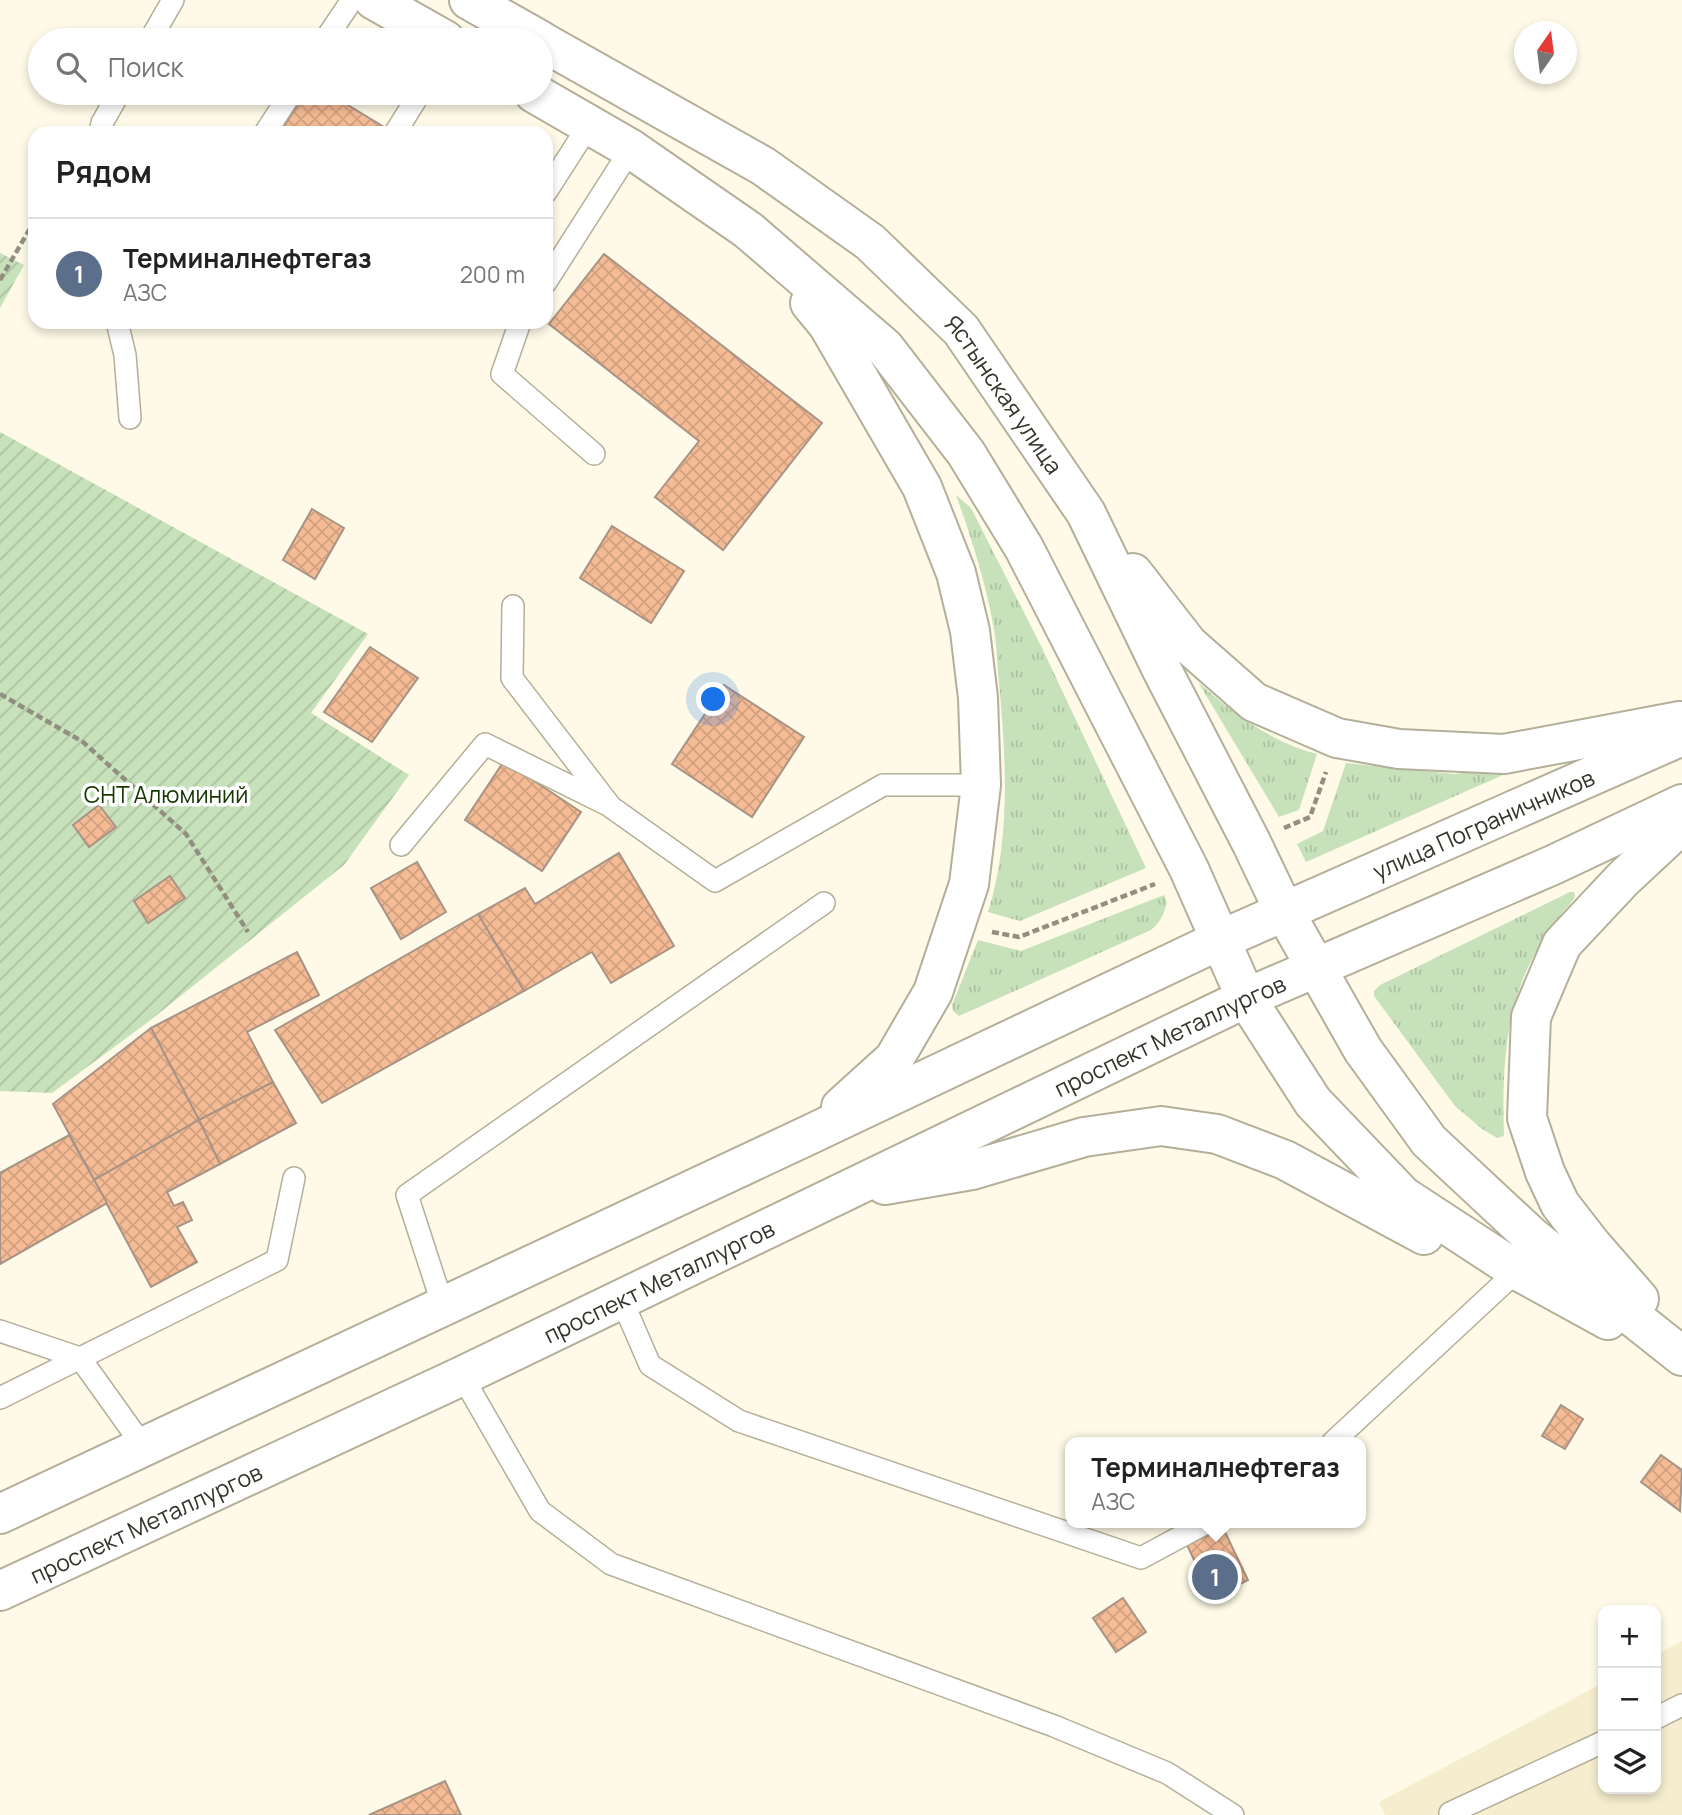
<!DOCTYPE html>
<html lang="ru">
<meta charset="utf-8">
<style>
body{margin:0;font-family:Manrope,sans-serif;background:#f2f2f2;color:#222}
.controls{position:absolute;right:21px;bottom:21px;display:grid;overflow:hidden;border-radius:14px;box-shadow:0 4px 10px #0003}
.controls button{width:63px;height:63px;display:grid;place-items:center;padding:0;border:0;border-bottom:2px solid #e0e0e0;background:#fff;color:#222;font:35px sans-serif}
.compass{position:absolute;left:1514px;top:21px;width:63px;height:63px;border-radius:50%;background:#fff;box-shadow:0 4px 10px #0003;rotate:14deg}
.you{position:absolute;left:714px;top:700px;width:24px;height:24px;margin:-18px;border:5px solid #fff;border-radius:50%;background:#1a73e8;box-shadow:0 0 0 10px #1a73e833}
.badge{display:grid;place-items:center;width:46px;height:46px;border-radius:50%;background:#2563eb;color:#fff;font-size:23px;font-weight:700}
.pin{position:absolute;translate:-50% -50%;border:4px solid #fff;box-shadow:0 2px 7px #0006}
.popup{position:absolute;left:1065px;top:1437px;width:301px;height:91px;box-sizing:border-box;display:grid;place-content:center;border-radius:14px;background:#fff;filter:drop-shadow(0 2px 5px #0005);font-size:23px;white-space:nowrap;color:#767676}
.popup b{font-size:26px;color:#222}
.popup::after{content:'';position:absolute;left:50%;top:100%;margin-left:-14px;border:14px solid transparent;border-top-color:#fff}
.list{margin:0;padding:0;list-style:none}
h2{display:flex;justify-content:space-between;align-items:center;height:91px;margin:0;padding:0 28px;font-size:30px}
h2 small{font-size:23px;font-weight:400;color:#767676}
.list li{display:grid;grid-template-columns:46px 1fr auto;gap:21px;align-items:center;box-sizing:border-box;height:112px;padding:0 28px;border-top:2px solid #e0e0e0}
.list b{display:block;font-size:26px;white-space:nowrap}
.list p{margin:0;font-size:23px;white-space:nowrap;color:#767676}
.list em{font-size:23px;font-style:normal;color:#767676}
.icon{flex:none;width:38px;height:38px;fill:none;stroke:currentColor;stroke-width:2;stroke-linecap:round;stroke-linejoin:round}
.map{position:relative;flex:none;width:1682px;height:1815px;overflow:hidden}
.search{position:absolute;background:#fff;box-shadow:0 4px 10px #0003;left:28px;top:28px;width:525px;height:77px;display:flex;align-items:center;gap:18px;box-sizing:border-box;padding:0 24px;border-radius:38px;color:#767676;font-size:26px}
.panel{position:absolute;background:#fff;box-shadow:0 4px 10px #0003;left:28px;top:126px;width:525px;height:203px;border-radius:21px}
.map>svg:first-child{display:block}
.built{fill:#f5edce}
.grass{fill:url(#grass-tufts)}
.garden{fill:url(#garden-furrows)}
.building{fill:url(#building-cross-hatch);stroke:#a89486;stroke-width:2}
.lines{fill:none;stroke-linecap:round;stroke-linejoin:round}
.service-casing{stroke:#b4af99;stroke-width:24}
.primary-casing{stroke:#b4af99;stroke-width:42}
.path{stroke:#928f81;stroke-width:4.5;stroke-dasharray:7 3.5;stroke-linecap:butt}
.service{stroke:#fff;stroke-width:21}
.primary{stroke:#fff;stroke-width:38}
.labels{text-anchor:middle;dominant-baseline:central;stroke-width:7;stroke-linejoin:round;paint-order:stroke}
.street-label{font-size:23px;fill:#343229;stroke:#fff}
.park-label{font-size:23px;fill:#163700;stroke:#fff}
</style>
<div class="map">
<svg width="1682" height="1815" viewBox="0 0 1682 1815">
<defs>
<pattern id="grass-tufts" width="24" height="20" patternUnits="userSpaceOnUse" patternTransform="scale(1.75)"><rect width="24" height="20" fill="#c7e1bb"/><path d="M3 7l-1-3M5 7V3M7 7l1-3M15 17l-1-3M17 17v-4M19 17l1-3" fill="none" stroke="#acc2a1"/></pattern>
<pattern id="garden-furrows" width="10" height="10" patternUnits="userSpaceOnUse" patternTransform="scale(1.75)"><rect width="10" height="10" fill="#c7e1bb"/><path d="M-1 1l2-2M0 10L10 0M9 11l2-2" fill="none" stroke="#acc2a1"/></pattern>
<pattern id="building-cross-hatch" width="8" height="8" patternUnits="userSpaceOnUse" patternTransform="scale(1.75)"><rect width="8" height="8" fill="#f4bb94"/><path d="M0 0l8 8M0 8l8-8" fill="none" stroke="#d2a180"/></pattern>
</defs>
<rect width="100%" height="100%" fill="#fefae7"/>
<!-- built -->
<polygon class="built" points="1682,1641 1682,1815 1385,1815 1379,1802 1603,1683 1603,1789 1656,1789 1656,1655"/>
<!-- grass -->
<g class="grass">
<path d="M956,495L971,508L1041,646L1146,868L1020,921L988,912C1011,840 1006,757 999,683C997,663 997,643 993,624C985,580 971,537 956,495Z"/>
<path d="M1198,682C1232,713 1271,742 1317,754L1299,810L1279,817Z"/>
<polygon points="1346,763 1454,774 1503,768 1503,775 1306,862 1297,844 1323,831"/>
<path d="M1570,892H1574L1575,895C1572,904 1565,908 1560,916C1551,927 1543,939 1536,952C1504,1007 1502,1074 1504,1136L1497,1138L1482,1129L1455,1106L1374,996V991L1380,985Z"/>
<path d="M1164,895L1167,902C1164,914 1161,922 1151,930L959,1016L953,1011L952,1005L978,940L1021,951Z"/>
</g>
<!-- garden -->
<g class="garden">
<polygon points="0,253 24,265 0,308"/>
<polygon points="0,432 368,634 311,713 409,775 344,865 148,1022 52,1093 0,1091"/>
</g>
<!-- building -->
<g class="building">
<polygon points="305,93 328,93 384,127 380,133 280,133"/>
<polygon points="604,254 822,423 723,550 655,497 699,441 549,324"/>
<polygon points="312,509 344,528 315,579 283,560"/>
<polygon points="612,526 684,571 651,623 580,578"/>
<polygon points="370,647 418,678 372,742 324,712"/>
<polygon points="724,685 804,737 752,817 672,764"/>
<polygon points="504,761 581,812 542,871 465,820"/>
<polygon points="99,805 116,827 89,847 73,825"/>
<polygon points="619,853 674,946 611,983 592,952 524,991 478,914 525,888 535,904"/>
<polygon points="417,862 446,912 401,939 371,888"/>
<polygon points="170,876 185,898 148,923 134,901"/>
<polygon points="478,914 524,991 322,1103 275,1030"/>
<polygon points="297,952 319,995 247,1032 273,1082 199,1120 151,1028"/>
<polygon points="151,1028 199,1120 94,1180 53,1104"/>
<polygon points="273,1082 296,1123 220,1164 199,1120"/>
<polygon points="199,1120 220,1164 167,1192 174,1206 183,1202 192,1220 177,1227 197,1262 151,1287 94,1180"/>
<polygon points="69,1135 107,1203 0,1264 0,1173"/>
<polygon points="1561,1405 1583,1419 1565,1449 1542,1436"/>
<polygon points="1661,1455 1682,1470 1680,1511 1641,1482"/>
<polygon points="1223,1528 1248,1580 1212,1598 1187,1545"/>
<polygon points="1123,1598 1146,1632 1116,1652 1093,1618"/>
<polygon points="445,1781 461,1815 369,1815"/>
</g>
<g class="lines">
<defs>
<g id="service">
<polyline points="150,40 173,0"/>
<polyline points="325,40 352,0"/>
<polyline points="100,133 102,123 119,93"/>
<polyline points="265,133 291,93"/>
<polyline points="395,133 420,93"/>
<polyline points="546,192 589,125"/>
<polyline points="546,282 631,149"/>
<polyline points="117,322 125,355 130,418"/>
<polyline points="520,322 502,374 594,454"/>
<polyline points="513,606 512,678 611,807 715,881 883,785 981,785"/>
<polyline points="401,845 485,744 606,804"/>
<polyline points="621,1298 650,1365 739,1421 1141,1558 1206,1523"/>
<polyline points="443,1306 407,1195 824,903"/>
<polyline points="0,1331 80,1358 143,1446"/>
<polyline points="462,1376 540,1511 611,1564 1054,1726 1167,1773 1233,1815"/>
<polyline points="0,1398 277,1260 294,1178"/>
<polyline points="1333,1442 1505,1282"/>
<polyline points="1656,1718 1682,1705"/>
<polyline points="1451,1815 1450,1813 1603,1742"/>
</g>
<g id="primary">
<polyline points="374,0 445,40"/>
<polyline points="469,0 540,40"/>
<path id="s1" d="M541,41L763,166L870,242L961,330L1086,513L1161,668L1251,842L1285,913L1363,1050L1429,1141L1532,1237L1682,1356"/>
<polyline points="534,93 631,149 748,230 885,348 966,453 1024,548 1189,869 1246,998 1313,1102 1403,1196 1513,1268 1608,1320"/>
<polyline points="810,303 828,325 922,487 956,573 970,631 978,698 981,785 969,884 933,992 894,1059 841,1107"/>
<polyline points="1133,573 1188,644 1254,702 1337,738 1399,749 1504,754 1680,721"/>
<polyline points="885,1185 972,1170 1084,1137 1161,1126 1217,1134 1285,1160 1424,1235"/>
<polyline points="1639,1299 1591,1244 1560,1204 1545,1172 1527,1118 1531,1017 1562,944 1623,879 1682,824"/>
<path id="s2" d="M0,1514L813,1133L1220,940L1682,736"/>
<path id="s3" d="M0,1591L462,1376L1246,998L1553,865L1682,804"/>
</g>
</defs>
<!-- service casing -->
<use href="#service" class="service-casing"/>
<!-- primary casing -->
<use href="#primary" class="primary-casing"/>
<!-- path -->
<g class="path">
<polyline points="0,280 35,220"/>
<polyline points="0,694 83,742 186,834 248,932"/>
<polyline points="1284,828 1310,817 1326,772"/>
<polyline points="992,932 1019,937 1155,884"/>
</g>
<!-- service -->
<use href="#service" class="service"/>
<!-- primary -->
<use href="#primary" class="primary"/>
</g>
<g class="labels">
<!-- street labels -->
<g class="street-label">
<text stroke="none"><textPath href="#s1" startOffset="590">Ястынская улица</textPath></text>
<text stroke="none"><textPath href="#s2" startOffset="1636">улица Пограничников</textPath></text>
<text stroke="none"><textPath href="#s3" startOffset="1295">проспект Металлургов</textPath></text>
<text stroke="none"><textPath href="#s3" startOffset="728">проспект Металлургов</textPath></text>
<text stroke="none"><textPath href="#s3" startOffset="161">проспект Металлургов</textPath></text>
</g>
<!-- park labels -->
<g class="park-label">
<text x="166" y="794">СНТ Алюминий</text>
</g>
</g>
</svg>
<div class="controls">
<button>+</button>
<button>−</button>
<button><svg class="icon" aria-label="layers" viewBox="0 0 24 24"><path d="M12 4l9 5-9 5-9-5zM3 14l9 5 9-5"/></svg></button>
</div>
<svg class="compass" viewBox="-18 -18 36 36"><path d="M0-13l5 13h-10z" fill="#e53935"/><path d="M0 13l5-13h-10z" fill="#767676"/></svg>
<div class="you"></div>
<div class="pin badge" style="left:1215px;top:1577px;background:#5c6f8a">1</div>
<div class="popup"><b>Терминалнефтегаз</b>АЗС</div>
<div class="search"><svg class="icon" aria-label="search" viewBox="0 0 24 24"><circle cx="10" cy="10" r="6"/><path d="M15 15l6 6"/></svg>Поиск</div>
<section class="panel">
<h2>Рядом<small></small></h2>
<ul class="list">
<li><span class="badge" style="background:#5c6f8a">1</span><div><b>Терминалнефтегаз</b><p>АЗС</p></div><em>200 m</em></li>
</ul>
</section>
</div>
